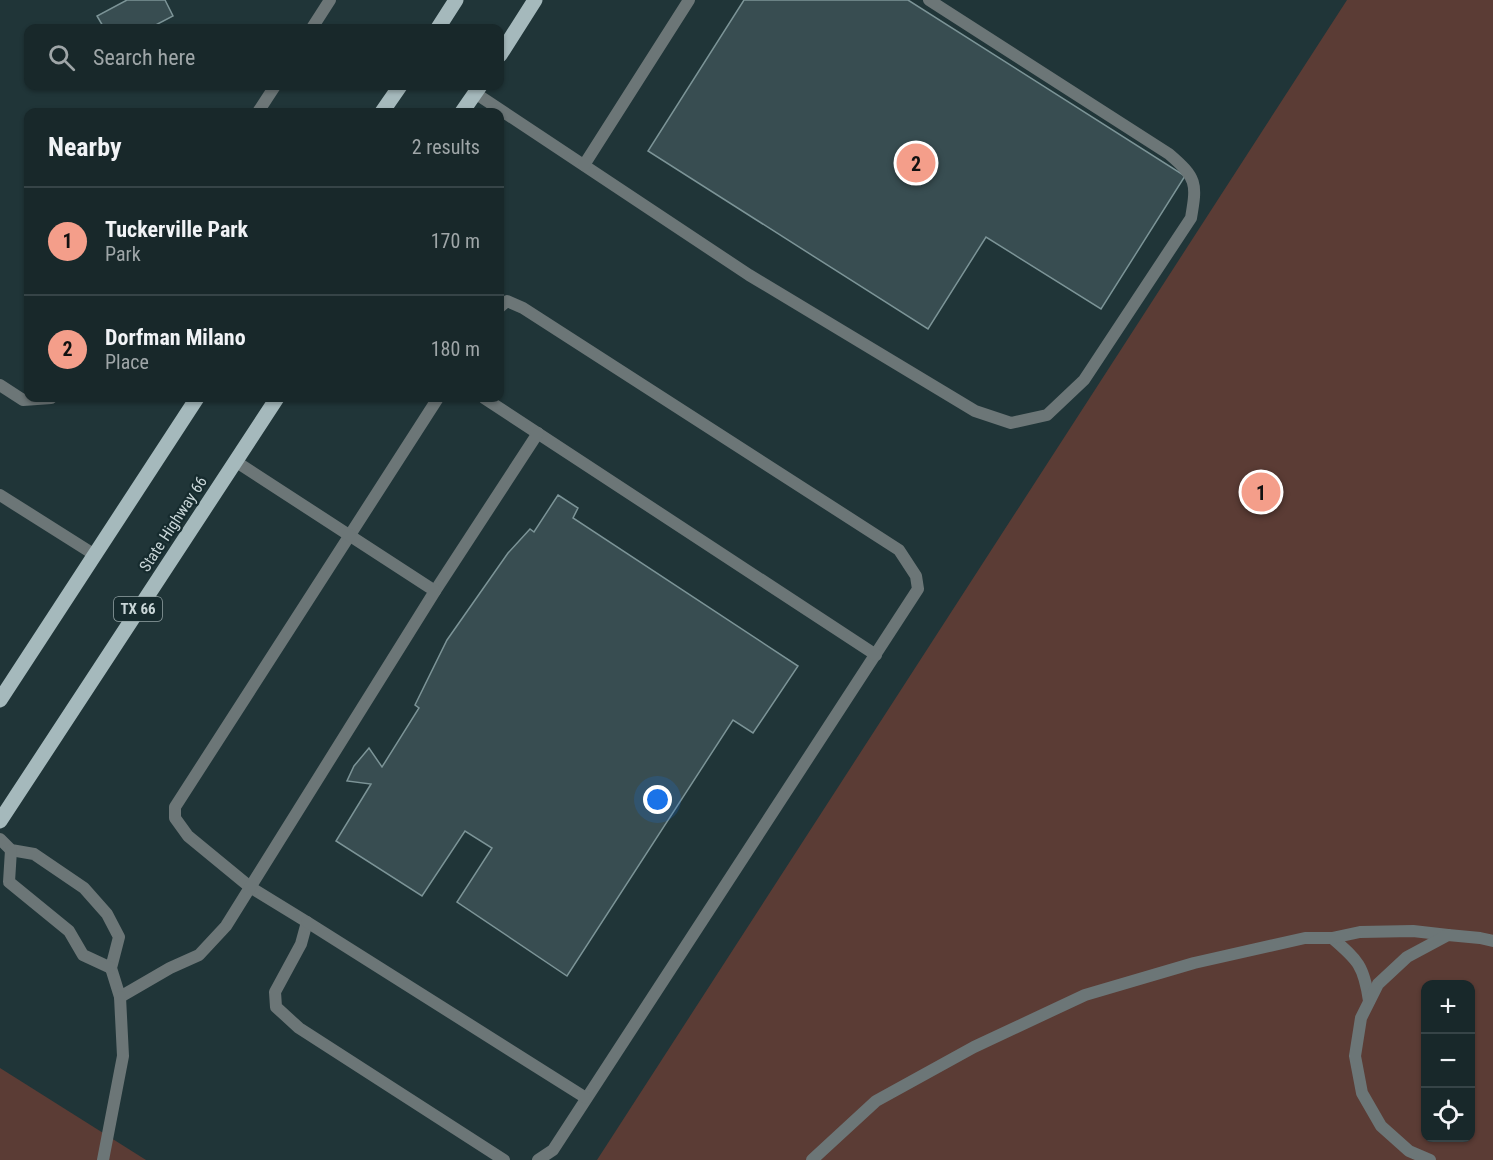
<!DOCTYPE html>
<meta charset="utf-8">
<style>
body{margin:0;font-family:"Roboto Condensed",sans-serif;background:#253436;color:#f1f3f6}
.controls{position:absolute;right:18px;bottom:18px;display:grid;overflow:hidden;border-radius:12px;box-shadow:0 2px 4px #0004}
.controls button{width:54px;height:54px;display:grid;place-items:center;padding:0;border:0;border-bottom:2px solid #364447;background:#18282a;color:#f1f3f6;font:30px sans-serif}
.you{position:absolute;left:658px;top:800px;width:21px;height:21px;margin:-15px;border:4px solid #fff;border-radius:50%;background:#1a73e8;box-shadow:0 0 0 9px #1a73e833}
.badge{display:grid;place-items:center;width:39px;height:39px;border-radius:50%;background:#f49e8a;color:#111;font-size:20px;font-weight:700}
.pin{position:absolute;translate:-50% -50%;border:3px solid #fff;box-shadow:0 2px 6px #0006}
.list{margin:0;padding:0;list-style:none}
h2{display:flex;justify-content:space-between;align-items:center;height:78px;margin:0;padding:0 24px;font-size:26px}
h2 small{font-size:20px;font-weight:400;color:#9fa6a8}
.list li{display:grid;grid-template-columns:39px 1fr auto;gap:18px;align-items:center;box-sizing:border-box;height:108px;padding:0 24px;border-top:2px solid #364447}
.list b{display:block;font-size:22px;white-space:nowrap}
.list p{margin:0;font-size:20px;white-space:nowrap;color:#9fa6a8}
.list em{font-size:20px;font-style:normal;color:#9fa6a8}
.icon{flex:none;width:33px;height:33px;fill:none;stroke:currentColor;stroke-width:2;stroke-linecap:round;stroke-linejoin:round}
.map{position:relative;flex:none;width:1493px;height:1160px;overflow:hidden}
.search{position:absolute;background:#18282a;box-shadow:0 2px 4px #0004;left:24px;top:24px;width:480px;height:66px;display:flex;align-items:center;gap:15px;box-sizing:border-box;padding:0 21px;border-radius:12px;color:#9fa6a8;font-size:22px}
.panel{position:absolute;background:#18282a;box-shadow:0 2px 4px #0004;left:24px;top:108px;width:480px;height:294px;border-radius:12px}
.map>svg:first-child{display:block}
.green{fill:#5b3c35;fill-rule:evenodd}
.building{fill:#384d51;stroke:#7c9497;stroke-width:1.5}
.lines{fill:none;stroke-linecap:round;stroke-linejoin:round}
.service{stroke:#6c7677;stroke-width:12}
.primary{stroke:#a5b9bc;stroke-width:15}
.labels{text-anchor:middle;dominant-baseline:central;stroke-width:4.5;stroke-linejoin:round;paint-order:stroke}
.shield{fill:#162b2e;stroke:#93a2a4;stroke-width:1.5}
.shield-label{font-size:15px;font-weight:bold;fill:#c8d5d7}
.street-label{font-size:16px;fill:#c8d5d7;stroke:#162b2e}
</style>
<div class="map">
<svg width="1493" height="1160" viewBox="0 0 1493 1160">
<rect width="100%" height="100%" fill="#203538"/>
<!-- green -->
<g class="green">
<path d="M1347,0H1493V1160H597ZM1426,984H1470V1138H1426Z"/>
<polygon points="0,1068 146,1160 0,1160"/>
</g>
<!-- building -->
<g class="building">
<polygon points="127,0 165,0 173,16 150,28 104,28 97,16"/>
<polygon points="744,0 908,0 1185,176 1101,309 986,237 928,329 648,151"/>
<polygon points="558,495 578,508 573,518 798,666 753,733 733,720 567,976 457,902 492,848 465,831 422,896 336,841 371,784 347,781 354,766 369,748 382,767 419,708 415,705 447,640 508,553 530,529 534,532"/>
</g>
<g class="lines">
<!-- service -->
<g class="service">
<polyline points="312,28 330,0"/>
<path d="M475,93L749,275L975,411L1011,423L1047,415L1084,380L1191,218C1197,183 1197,178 1169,154L929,0"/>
<polyline points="258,112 275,86"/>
<polyline points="584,165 689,0"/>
<polyline points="500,307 507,301 523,308 899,550 916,576 918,589 553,1150 538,1160"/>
<polyline points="0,385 23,400 51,398"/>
<polyline points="438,398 175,807 175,818 188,836 250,887 307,922 301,944 275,992 276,1007 299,1028 504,1160"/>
<polyline points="484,398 876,655"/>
<polyline points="0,495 95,555"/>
<polyline points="435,591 538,433"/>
<polyline points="0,839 11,850 34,854 84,888 107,914 119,937 111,968 120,997 170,968 199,955 226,926 435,591 235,461"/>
<polyline points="11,850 9,882 69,931 83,955 111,968"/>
<polyline points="307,922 586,1098"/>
<path d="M1332,938C1358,960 1364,966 1369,1001"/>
<polyline points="103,1160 123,1056 120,997"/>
<polyline points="812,1160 876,1101 974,1047 1085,995 1194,963 1305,938 1332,938 1360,932 1413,931 1448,935"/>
<polyline points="1430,1160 1409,1151 1381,1126 1362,1093 1355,1056 1361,1018 1378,984 1407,957 1448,935 1480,938 1493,941"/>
</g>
<!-- primary -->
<g class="primary">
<polyline points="438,28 456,0"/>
<polyline points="500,55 535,0"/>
<polyline points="382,112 400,86"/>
<polyline points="462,112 480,86"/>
<polyline points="0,700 197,398"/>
<polyline points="0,821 277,398"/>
</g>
</g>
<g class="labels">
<!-- shield labels -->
<rect class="shield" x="114" y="597" width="48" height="24" rx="4.5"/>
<g class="shield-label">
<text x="138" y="609">TX 66</text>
</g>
<!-- street labels -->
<g class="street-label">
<text transform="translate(173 524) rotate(-57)">State Highway 66</text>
</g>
</g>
</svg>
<div class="controls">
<button>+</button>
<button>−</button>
<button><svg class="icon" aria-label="locate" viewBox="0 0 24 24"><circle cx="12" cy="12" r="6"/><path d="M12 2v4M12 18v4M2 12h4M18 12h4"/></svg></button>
</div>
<div class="you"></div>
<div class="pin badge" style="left:1261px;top:492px">1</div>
<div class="pin badge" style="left:916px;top:163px">2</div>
<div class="search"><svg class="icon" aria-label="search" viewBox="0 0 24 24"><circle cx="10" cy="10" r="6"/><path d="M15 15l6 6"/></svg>Search here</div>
<section class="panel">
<h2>Nearby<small>2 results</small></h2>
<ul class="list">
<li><span class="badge">1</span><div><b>Tuckerville Park</b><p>Park</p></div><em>170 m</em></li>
<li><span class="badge">2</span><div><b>Dorfman Milano</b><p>Place</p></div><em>180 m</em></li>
</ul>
</section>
</div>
